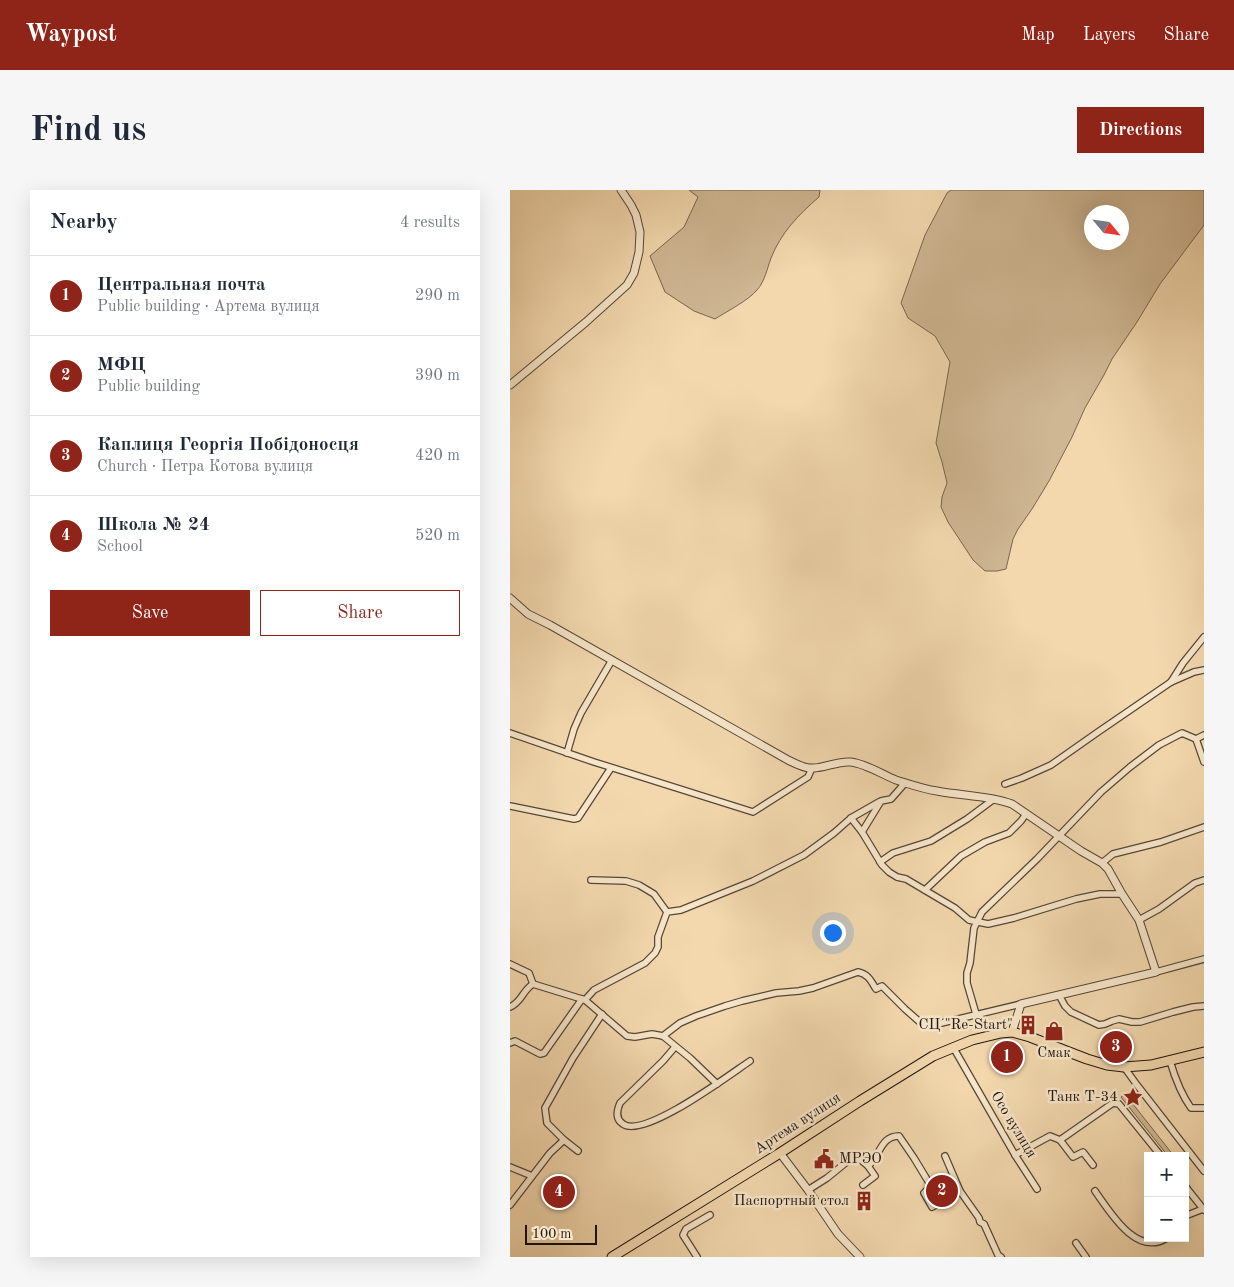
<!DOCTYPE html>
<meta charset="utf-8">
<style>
body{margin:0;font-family:"Old Standard TT",serif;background:#f6f6f7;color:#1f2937}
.controls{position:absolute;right:15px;bottom:15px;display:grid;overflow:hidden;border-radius:0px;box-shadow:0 5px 20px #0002}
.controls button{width:45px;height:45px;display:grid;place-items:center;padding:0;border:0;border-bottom:1px solid #e0e1e3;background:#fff;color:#1f2937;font:25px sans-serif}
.compass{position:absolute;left:574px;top:15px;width:45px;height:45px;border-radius:50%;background:#fff;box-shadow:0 5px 20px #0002;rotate:119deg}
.scale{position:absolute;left:15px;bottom:12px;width:72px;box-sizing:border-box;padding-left:5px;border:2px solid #22150e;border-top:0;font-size:14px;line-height:18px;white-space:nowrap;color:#22150e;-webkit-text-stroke:4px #f7e6ca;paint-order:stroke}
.you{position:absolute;left:322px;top:742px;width:18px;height:18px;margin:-12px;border:4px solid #fff;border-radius:50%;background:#1a73e8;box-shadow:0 0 0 8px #1a73e833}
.badge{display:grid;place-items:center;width:32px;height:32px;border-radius:50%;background:#8f2418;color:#fff;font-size:16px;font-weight:700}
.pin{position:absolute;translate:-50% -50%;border:2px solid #fff;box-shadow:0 1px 5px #0006}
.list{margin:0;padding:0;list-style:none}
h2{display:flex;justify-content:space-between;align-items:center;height:65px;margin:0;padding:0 20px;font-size:21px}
h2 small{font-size:16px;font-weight:400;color:#747a83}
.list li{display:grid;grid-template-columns:32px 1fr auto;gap:15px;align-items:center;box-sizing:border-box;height:80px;padding:0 20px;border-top:1px solid #e0e1e3}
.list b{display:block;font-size:19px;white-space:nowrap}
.list p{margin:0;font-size:16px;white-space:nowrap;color:#747a83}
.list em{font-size:16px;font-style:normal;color:#747a83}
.actions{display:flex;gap:10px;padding:15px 20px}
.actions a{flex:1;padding:11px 0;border:1px solid #8f2418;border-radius:0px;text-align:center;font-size:18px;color:#8f2418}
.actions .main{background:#8f2418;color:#fff}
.map{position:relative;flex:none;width:694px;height:1067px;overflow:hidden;border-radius:0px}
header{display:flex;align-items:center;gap:30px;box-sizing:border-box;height:70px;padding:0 25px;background:#8f2418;color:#fff}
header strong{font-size:24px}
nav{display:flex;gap:28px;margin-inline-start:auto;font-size:18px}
.intro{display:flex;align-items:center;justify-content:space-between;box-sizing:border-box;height:120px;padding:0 30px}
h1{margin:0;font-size:35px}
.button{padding:12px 22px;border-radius:0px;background:#8f2418;color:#fff;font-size:18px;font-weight:700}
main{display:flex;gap:30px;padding:0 30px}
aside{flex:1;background:#fff;border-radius:0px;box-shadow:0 5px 20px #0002}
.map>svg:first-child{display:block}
.green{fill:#cfb793;stroke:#786650;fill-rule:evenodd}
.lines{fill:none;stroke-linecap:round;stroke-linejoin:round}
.minor-casing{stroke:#564636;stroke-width:8}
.tertiary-casing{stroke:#564636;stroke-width:9}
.trunk-casing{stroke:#22150e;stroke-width:11}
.minor{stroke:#f7e6ca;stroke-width:5.5}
.tertiary{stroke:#f7e6ca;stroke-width:7}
.trunk{stroke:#f3d8ae;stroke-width:9}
.labels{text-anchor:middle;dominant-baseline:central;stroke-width:5;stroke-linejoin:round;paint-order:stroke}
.poi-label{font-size:15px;fill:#22150e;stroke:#f7e6ca;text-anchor:end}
.street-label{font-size:15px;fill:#22150e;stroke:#f7e6ca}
</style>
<header>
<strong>Waypost</strong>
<nav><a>Map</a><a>Layers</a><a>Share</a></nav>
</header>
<div class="intro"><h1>Find us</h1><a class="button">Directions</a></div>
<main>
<aside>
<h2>Nearby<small>4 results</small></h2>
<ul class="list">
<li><span class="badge">1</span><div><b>Центральная почта</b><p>Public building · Артема вулиця</p></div><em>290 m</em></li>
<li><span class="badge">2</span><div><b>МФЦ</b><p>Public building</p></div><em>390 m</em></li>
<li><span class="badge">3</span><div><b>Каплиця Георгія Побідоносця</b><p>Church · Петра Котова вулиця</p></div><em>420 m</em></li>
<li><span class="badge">4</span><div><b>Школа № 24</b><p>School</p></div><em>520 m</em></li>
</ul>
<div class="actions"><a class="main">Save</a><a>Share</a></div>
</aside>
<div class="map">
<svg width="694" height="1067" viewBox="0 0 694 1067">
<rect width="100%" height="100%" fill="#f3d8ae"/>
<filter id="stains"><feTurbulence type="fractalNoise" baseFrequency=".004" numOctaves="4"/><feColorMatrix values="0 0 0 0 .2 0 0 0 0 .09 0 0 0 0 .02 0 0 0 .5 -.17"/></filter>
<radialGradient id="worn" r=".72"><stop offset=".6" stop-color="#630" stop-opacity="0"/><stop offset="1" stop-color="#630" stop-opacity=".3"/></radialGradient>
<!-- green -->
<g class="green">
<path d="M179,0H310L309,7C288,25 271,43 261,68C257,79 255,91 247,100C239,110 216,122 205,129L184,121L155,102L140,66L174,37L188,7Z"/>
<path d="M441,0H694V35L650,94L627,132L602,169L594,185L575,218L562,247L539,291L522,319L508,339L503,349L496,379L487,381H475L463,370L438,332L431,317L432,307L437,293L432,272L426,253L440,172L425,146L398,128L391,113L415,45L437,3ZM612,22V52H582V22Z"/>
<polygon points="615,904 664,966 658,966 611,907"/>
</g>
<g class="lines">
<defs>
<g id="minor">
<polyline points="661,492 673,473 694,447"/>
<polyline points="0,543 84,572 243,622 298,587 302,578"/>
<polyline points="686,549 694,572"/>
<polyline points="57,563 64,539 71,523 102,470"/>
<polyline points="395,593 381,609 371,611 352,642 372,675 379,682 387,687 396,689 445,718 459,730 478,734 504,728 566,709 590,704 612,704"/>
<polyline points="495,594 512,588 541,575 588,542 661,492 684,482 694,480"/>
<polyline points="0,616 64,629 68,628 101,578"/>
<polyline points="341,628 369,612"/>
<polyline points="370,672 383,663 421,651 457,629 484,609"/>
<polyline points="592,673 603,664 651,652 694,637"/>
<polyline points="81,690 116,691 129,695 144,704 157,722"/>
<polyline points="415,700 451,666 475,652 499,643 511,631 516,624"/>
<polyline points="629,730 649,719 685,693 694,690"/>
<polyline points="0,774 19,783 23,794"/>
<polyline points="646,782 694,769"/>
<polyline points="549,805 555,816 561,822 589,835 595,834 602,831 609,829 622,832 630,832 663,822 683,817 694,816"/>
<polyline points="75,810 84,800 135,773 145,763 148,757 148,747 157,722 171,720 243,691 294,665 324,643 341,628 352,642"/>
<path d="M0,817C12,812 12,801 23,794L75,810L117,846L125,847L142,844L153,846L180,868L207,894"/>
<polyline points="466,824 457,793 457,783 460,773 464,738 472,722 527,669 591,602 620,577 649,555 672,543 686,549 694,545"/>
<path d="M153,846L170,833L186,826L215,816L232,811L266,803L289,801L303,798L348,782C358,784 361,791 366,799L372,796L395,819L412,834L423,835L511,814"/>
<polyline points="0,853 5,851 30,864 34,863 72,809"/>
<path d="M165,857L153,871L110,913C107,920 105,929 113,934C134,949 219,885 240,871"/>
<polyline points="443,857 505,965 527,999"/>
<path d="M660,871C665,888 671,904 681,918H694"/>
<polyline points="614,877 627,895 694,981"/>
<polyline points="54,950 68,961"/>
<polyline points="550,950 603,913 609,914 651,966"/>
<polyline points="505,965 540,946 550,950 563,967 573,962 583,975"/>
<polyline points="435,966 450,1001 469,1028 470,1032 474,1034 488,1065 491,1067"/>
<polyline points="0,977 22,986"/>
<path d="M353,995L365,986L358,976C370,967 370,946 389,946L404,968L421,996L414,1003L422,1017L450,1001"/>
<polyline points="675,996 694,1020"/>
<polyline points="298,1000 317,988 344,966 346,966 358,976"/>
<path d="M585,1001C600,1022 626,1067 657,1048"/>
<polyline points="0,1015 40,963 54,950 37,933 35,918 63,868 92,824"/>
<polyline points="675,1026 693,1019"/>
<polyline points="566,1053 576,1067"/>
<polyline points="187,1067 173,1045 176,1039 200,1025"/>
</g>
<g id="tertiary">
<polyline points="0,195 76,132 117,95 124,83 129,62 130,42 126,25 121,15 111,0"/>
<path d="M0,408L18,424L40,435L278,570C285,573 294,579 303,578C315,578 328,571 340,572C355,573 373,585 386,590C399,594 413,599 427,601C452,606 478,605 502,614L571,661L592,673L598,679L612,704L629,730L646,782L511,814L502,842"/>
<polyline points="270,963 298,1000 328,1044 350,1067"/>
</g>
<polyline id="trunk" points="102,1067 270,963 350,911 423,866 462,850 491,843 502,842 520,847 577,869 597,875 614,877 641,875 694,862"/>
</defs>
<!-- minor casing -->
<use href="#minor" class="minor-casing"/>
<!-- tertiary casing -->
<use href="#tertiary" class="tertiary-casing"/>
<!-- trunk casing -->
<use href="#trunk" class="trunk-casing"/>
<!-- minor -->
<use href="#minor" class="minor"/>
<!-- tertiary -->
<use href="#tertiary" class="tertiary"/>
<!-- trunk -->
<use href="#trunk" class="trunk"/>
</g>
<!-- icons -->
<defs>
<symbol id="building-bare" viewBox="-9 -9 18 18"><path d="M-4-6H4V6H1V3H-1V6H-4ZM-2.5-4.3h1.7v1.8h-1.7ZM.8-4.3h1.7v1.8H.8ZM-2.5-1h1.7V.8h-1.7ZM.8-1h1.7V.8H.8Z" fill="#8f2418" stroke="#f7e6ca" stroke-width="2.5" paint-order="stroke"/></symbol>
<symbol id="shop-bare" viewBox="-9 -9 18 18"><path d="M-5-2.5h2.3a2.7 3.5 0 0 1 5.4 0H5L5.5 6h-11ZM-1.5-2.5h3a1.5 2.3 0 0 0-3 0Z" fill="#8f2418" stroke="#f7e6ca" stroke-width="2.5" paint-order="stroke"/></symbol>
<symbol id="sight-bare" viewBox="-9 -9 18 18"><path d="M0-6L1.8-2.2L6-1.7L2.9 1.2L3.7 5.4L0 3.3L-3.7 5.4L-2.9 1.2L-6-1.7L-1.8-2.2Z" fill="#8f2418" stroke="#f7e6ca" stroke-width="2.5" paint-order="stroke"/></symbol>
<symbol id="civic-bare" viewBox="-9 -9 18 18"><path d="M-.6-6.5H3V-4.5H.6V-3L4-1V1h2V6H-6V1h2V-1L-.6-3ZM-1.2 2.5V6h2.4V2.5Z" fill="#8f2418" stroke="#f7e6ca" stroke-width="2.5" paint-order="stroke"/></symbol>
</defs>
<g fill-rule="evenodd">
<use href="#building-bare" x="504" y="821" width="28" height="28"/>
<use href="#shop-bare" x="530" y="827" width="28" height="28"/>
<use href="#sight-bare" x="609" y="893" width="28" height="28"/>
<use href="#civic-bare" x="300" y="955" width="28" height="28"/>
<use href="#building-bare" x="340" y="997" width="28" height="28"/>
</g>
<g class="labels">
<!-- poi labels -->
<g class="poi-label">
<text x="503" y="835">СЦ "Re-Start"</text>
<text x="544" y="863" text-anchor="middle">Смак</text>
<text x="608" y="907">Танк Т-34</text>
<text x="329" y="969" text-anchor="start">МРЭО</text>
<text x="339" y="1011">Паспортный стол</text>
</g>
<!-- street labels -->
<g class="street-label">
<text transform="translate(288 934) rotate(-33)">Артема вулиця</text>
<text transform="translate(503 935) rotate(59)">Осо вулиця</text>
</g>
</g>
<rect width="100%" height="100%" filter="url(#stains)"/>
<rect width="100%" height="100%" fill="url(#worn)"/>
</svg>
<div class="controls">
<button>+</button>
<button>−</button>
</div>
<svg class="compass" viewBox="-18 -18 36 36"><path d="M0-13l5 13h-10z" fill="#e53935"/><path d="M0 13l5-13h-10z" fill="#747a83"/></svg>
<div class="scale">100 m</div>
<div class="you"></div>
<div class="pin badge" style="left:497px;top:867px">1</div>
<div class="pin badge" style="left:432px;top:1001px">2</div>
<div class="pin badge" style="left:606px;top:857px">3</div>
<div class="pin badge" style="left:49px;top:1002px">4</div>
</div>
</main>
